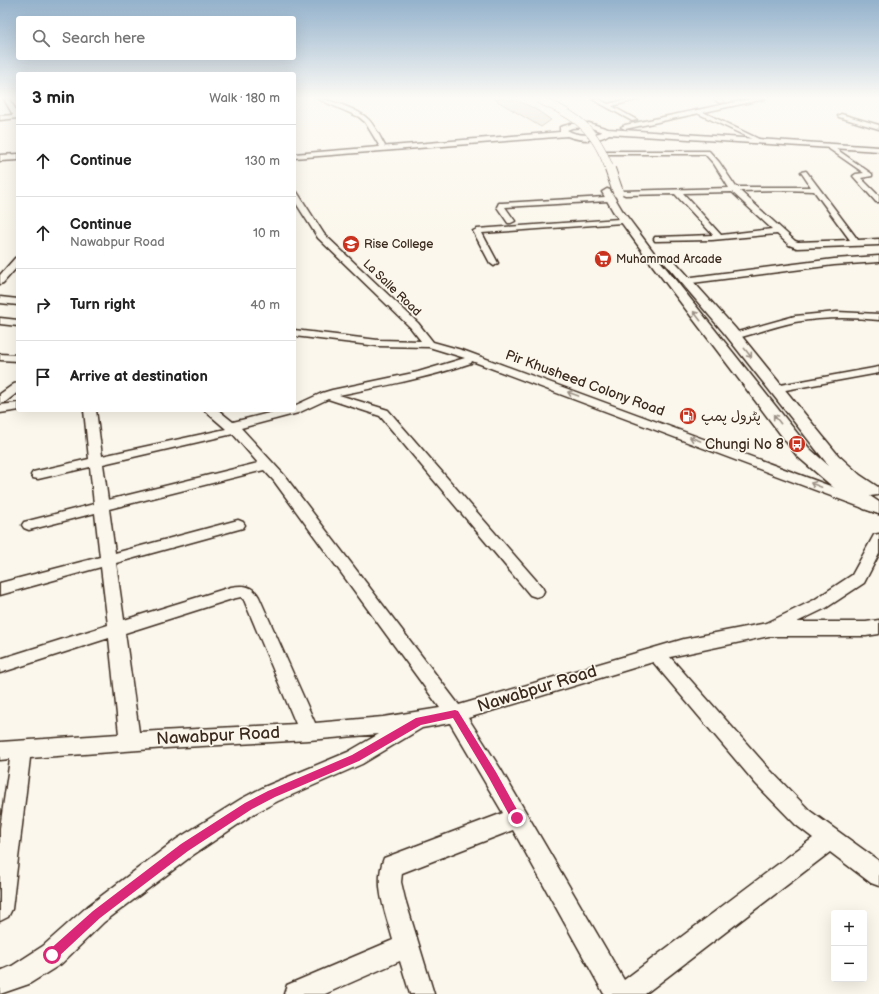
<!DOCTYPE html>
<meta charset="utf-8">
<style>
body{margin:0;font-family:"Balsamiq Sans","Playpen Sans Arabic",sans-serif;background:#f6f6f6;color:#222}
.controls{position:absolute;right:12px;bottom:12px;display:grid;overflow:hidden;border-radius:4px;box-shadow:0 4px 16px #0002}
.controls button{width:36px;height:36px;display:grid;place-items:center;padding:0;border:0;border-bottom:1px solid #e0e0e0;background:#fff;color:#222;font:20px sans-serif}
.stop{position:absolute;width:12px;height:12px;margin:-9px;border:3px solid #db2777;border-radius:50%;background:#fff}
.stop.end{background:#db2777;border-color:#fff;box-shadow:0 1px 4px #0008}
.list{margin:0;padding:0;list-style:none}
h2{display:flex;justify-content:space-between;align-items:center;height:52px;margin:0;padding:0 16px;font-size:17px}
h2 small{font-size:13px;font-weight:400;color:#767676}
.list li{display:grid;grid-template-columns:26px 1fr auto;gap:12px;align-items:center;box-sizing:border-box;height:72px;padding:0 16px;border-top:1px solid #e0e0e0}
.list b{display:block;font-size:15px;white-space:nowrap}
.list p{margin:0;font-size:13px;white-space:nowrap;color:#767676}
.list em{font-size:13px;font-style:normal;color:#767676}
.icon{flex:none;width:22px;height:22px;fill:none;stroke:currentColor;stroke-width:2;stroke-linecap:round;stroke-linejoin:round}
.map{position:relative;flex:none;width:879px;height:994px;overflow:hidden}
.search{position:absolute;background:#fff;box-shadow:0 4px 16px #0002;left:16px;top:16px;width:280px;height:44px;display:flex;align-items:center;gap:10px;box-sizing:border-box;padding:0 14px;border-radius:4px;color:#767676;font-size:15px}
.panel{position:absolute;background:#fff;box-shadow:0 4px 16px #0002;left:16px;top:72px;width:280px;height:340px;border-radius:4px}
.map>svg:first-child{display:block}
.green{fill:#dfd9ce;stroke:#8d8276}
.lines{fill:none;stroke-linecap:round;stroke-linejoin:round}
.minor-casing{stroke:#3b2a1e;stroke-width:3}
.major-casing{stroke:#3b2a1e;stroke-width:3}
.minor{fill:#fbf7ec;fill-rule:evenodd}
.major{fill:#fbf7ec;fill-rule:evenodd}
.major-bridge-far1-casing{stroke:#3b2a1e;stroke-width:9;stroke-linecap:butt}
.major-bridge-casing{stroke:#3b2a1e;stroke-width:12;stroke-linecap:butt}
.major-bridge-far1{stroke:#fbf7ec;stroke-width:8}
.major-bridge{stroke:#fbf7ec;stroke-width:10}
.oneway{stroke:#9b9085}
.route{fill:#db2777}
.labels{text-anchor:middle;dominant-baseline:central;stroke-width:3.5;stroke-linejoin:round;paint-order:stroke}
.far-poi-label{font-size:12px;fill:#3b2a1e;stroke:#fbf7ec;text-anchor:start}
.far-street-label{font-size:12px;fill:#3b2a1e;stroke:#fbf7ec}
.street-label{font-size:14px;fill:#3b2a1e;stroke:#fbf7ec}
.poi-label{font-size:14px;fill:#3b2a1e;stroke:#fbf7ec;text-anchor:start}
.near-street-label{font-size:17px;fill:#3b2a1e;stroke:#fbf7ec}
</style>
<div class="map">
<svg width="879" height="994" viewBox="0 0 879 994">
<rect width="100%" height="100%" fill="#fbf7ec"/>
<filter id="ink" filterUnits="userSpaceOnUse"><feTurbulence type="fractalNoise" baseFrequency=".025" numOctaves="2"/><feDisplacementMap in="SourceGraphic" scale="8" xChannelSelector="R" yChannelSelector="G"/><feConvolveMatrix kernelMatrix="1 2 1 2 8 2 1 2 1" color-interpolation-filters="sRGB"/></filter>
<g filter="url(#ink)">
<!-- green -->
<path class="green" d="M494,99C521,99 530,105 551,120L541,127Z"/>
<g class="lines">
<defs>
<g id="minor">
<polygon points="4,99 9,99 18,113 18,118 0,120 0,116 13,115"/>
<path d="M318,99C330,99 359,110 368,119C375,126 380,137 385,146L384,147H380L365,122L359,117Z"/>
<polygon points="592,99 599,99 608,104 629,99 640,99 612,106 637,120 632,121"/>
<polygon points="715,99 721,99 724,102 719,103"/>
<polygon points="697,111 701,111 763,141 758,142 697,113"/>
<polygon points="841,114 879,125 879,129 839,117 838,116"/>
<polygon points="825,144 829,144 872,174 872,176 861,178 879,196 879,202 876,202 853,176 856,174 864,173 825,146"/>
<path d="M606,151H709L719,162L736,187H811L801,172L806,171L858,240L879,239V245L797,248L789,245L777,234L712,240L655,241L654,239L655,237H658L713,235L675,194L625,195L621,193L622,191L729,188L714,164L705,154H608L606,153ZM782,190L814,191L850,240L798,242L795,241L740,191ZM732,192L772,229L721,235L683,193Z"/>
<path d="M294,192H297L324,234L418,323L433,342L465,351L879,504V514L472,361L471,363C428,378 383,386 339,395L388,410L542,587L544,591L542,595L536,597L530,595L380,416L328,399L298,413L241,428L284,475L459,705L684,639L767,623L814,600L852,575L874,535L879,534V554L864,583L826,608L797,622H866L879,620V634L866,636H769L670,657L770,770L810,811L879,861V886L871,883L830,852L645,994H604L513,830L402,873L401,882L405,899L434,994H410L400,961L325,994H284L287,985L393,940C386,913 373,885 384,858L503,813L450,723L422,728L362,764L278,801L255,813L193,855L104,922L61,964L29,984L0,994V971L12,966L43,946L88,906L177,839L241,799L264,787L348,752L379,734L309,740L166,748L30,758L12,909L8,917L0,921V828L10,759L0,760V742L119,734L109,638L0,673V659L108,625L101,567L0,595V583L100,557L95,513L29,530L24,528L22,525L24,522L94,504L90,467L38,479L33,478L31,475L33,472L89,459L84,410H96L102,456L226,429L204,410H218L233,422L281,410H294V406L322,393L332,390L418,372L465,358L429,347L378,346L294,336V330L378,340L421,341L410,327L318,238L294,200ZM233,434L258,463L108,500L103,464ZM264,470L274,481L440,708L383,717L315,723L259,597C252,585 243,585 231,587L124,620L116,563L243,528L245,525L243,522L238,520L115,553L109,509ZM241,597L244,600L296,724L139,732L125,633L232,599ZM653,662L756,784L796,825L813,838L624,980L500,768L468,718Z"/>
<polygon points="605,197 608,197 608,201 505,207 515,221 511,223 508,223 497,207 499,203 502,203"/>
<polygon points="619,219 622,219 622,223 482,233 498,263 494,266 490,263 473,231 477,229"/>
<polygon points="879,256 879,262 834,265 692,283 687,280 692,277 834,259"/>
<polygon points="18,257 18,266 3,283 0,284 0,275 15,258"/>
<polygon points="0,297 18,299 18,305 0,303"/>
<path d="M837,312L879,314V320C851,317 823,317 795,322C776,326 757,333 738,338L733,335L734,333L795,316Z"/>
<polygon points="0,318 18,320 18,326 0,324"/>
<polygon points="0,354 18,355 18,361 0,360"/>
<polygon points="879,367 879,373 780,391 776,390 774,388 776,386 780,385"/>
<polygon points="18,383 18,392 4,403 0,404 0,394 14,384"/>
<polygon points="18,403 18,410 20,410 0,413 0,405"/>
</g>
<g id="major">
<polygon points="750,99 765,99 625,129 621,127 625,125"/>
<path d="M589,123L608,129L879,147V151L609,134C598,142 580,141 567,136L294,158V154L560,132V127L571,124ZM589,127L602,132C591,136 577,136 567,130L572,128Z"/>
<polygon points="18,154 18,160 0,161 0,155"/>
<polygon points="607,189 610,190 622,210 661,262 809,448 829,466 725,334 663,261 661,259 663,257 671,257 735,328 838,455 860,475 878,487 878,495 870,496 879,502 879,514 864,509 833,487 797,456 653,266 613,211 602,192"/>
</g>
</defs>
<!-- minor casing -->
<use href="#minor" class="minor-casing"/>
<!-- major casing -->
<use href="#major" class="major-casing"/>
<!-- minor -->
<use href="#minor" class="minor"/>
<!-- major -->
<use href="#major" class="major"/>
<defs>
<path id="major-bridge-far1" d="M538,99C578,116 595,129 610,170"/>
<polyline id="major-bridge" points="610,169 618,192"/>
</defs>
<!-- major-bridge-far1 casing -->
<use href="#major-bridge-far1" class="major-bridge-far1-casing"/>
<!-- major-bridge casing -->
<use href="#major-bridge" class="major-bridge-casing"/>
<!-- major-bridge-far1 -->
<use href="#major-bridge-far1" class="major-bridge-far1"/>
<!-- major-bridge -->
<use href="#major-bridge" class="major-bridge"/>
</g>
<!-- one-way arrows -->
<defs><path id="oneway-shaft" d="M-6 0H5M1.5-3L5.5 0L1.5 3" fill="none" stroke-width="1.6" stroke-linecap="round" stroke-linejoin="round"/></defs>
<g class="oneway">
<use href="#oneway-shaft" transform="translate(697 316) rotate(-128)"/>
<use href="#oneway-shaft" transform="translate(748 353) rotate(52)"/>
<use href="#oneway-shaft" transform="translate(573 394) rotate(-160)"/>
<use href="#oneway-shaft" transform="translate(777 419) rotate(-128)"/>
<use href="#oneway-shaft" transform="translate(695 439) rotate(-160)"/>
<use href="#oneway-shaft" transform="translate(816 485) rotate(-159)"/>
</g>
</g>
<!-- sky -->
<linearGradient id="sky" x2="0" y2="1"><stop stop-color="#94b2cc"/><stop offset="0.41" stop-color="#fdfbf6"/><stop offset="1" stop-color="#fdfbf6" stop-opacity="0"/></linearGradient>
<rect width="879" height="239" fill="url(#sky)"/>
<!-- route -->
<polygon class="route" points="455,710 458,711 496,772 520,815 522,818 520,822 517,823 513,822 489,778 453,718 421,725 359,761 275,797 252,809 188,851 100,918 56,959 52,960 48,959 47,955 48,951 93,911 181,844 245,803 268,791 352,755 416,718"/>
<!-- icons -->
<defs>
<symbol id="school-disc" viewBox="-11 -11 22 22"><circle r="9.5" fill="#c8321e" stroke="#fbf7ec"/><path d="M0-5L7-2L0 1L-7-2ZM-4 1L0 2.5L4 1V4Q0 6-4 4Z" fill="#fff"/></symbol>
<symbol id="supermarket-disc" viewBox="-11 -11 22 22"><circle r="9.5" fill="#c8321e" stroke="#fbf7ec"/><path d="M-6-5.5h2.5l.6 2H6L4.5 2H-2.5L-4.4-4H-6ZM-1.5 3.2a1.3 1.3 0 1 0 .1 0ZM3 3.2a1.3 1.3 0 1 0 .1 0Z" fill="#fff"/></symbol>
<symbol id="fuel-disc" viewBox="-11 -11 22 22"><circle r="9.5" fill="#c8321e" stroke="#fbf7ec"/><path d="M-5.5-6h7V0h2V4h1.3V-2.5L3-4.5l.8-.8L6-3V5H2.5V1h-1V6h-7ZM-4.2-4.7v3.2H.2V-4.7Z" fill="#fff"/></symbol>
<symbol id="bus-disc" viewBox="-11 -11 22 22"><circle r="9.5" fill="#c8321e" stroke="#fbf7ec"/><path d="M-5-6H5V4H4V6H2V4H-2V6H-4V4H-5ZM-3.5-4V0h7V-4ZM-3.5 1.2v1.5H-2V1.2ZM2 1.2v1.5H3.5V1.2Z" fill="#fff"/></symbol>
</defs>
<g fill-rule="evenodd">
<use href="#school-disc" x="341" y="234" width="20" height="20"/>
<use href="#supermarket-disc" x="593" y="249" width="20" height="20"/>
<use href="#fuel-disc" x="678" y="406" width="20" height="20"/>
<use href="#bus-disc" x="787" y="434" width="20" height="20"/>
</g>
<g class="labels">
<!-- far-poi labels -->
<g class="far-poi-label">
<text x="364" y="244">Rise College</text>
<text x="616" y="259">Muhammad Arcade</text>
</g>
<!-- far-street labels -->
<g class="far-street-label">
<text transform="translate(392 288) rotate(44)">La Salle Road</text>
</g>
<!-- street labels -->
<g class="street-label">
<text transform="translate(585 383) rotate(20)">Pir Khusheed Colony Road</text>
</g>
<!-- poi labels -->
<g class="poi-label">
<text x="701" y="416">پٹرول پمپ</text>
<text x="784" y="444" text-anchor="end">Chungi No 8</text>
</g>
<!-- near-street labels -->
<g class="near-street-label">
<text transform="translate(537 689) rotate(-17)">Nawabpur Road</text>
<text transform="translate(218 736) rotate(-3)">Nawabpur Road</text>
</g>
</g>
</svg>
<div class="controls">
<button>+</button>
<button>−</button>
</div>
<div class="stop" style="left:52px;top:955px"></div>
<div class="stop end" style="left:517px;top:818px"></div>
<div class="search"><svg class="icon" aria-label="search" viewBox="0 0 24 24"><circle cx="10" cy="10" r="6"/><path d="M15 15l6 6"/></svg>Search here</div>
<section class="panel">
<h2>3 min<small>Walk · 180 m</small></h2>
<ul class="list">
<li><svg class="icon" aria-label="ahead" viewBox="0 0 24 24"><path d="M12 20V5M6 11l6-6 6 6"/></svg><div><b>Continue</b></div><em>130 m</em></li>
<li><svg class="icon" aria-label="ahead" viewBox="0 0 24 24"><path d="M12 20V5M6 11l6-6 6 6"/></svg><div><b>Continue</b><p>Nawabpur Road</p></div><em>10 m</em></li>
<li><svg class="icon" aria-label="right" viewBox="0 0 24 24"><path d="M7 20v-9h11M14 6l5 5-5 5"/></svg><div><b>Turn right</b></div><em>40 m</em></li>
<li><svg class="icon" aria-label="arrive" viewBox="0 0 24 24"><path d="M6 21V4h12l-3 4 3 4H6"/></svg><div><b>Arrive at destination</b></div></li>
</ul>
</section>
</div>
